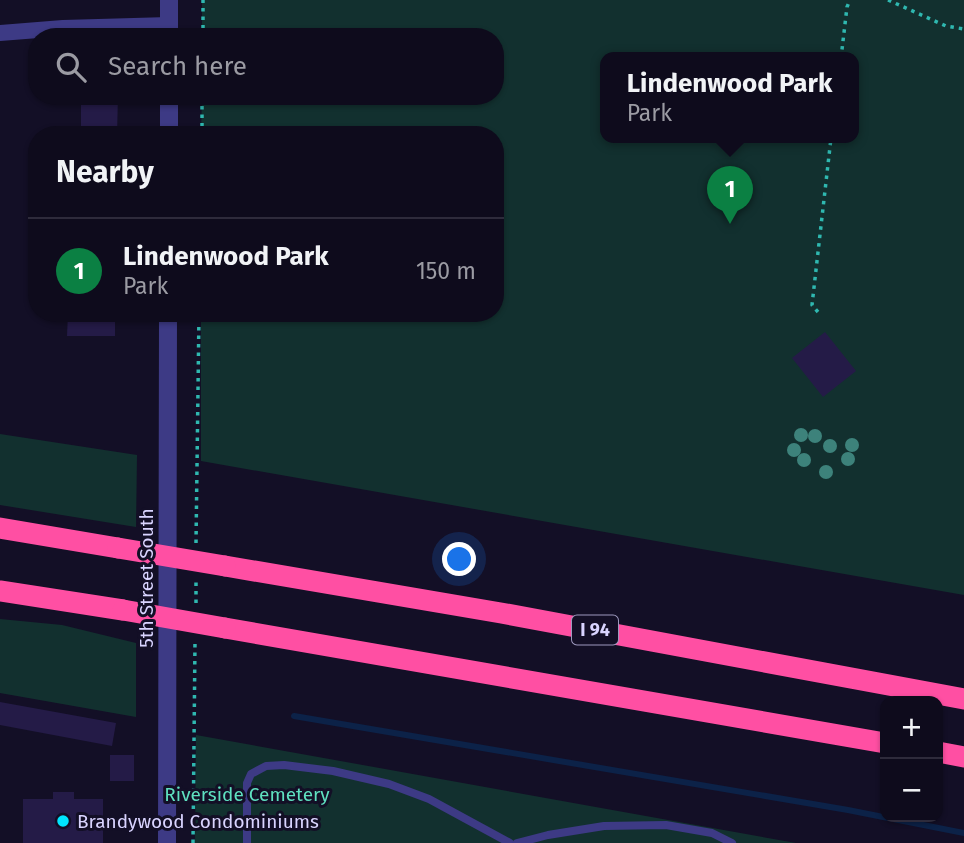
<!DOCTYPE html>
<meta charset="utf-8">
<style>
body{margin:0;font-family:"Fira Sans",sans-serif;background:#171425;color:#f1f3f6}
.controls{position:absolute;right:21px;bottom:21px;display:grid;overflow:hidden;border-radius:14px;box-shadow:0 2px 5px #0004}
.controls button{width:63px;height:63px;display:grid;place-items:center;padding:0;border:0;border-bottom:2px solid #2e2b3b;background:#0e0b1c;color:#f1f3f6;font:35px sans-serif}
.you{position:absolute;left:460px;top:560px;width:24px;height:24px;margin:-18px;border:5px solid #fff;border-radius:50%;background:#1a73e8;box-shadow:0 0 0 10px #1a73e833}
.badge{display:grid;place-items:center;width:46px;height:46px;border-radius:50%;background:#0b8043;color:#fff;font-size:23px;font-weight:700}
.pin{position:absolute;translate:-50% -58px;filter:drop-shadow(0 2px 4px #0008)}
.pin::after{content:'';position:absolute;top:37px;width:24px;height:21px;background:inherit;clip-path:polygon(0 0,100% 0,50% 100%)}
.popup{position:absolute;left:600px;top:52px;width:259px;height:91px;box-sizing:border-box;display:grid;place-content:center;border-radius:14px;background:#0e0b1c;filter:drop-shadow(0 2px 5px #0005);font-size:23px;white-space:nowrap;color:#9b9ba3}
.popup b{font-size:26px;color:#f1f3f6}
.popup::after{content:'';position:absolute;left:50%;top:100%;margin-left:-14px;border:14px solid transparent;border-top-color:#0e0b1c}
.list{margin:0;padding:0;list-style:none}
h2{display:flex;justify-content:space-between;align-items:center;height:91px;margin:0;padding:0 28px;font-size:30px}
h2 small{font-size:23px;font-weight:400;color:#9b9ba3}
.list li{display:grid;grid-template-columns:46px 1fr auto;gap:21px;align-items:center;box-sizing:border-box;height:105px;padding:0 28px;border-top:2px solid #2e2b3b}
.list b{display:block;font-size:26px;white-space:nowrap}
.list p{margin:0;font-size:23px;white-space:nowrap;color:#9b9ba3}
.list em{font-size:23px;font-style:normal;color:#9b9ba3}
.icon{flex:none;width:38px;height:38px;fill:none;stroke:currentColor;stroke-width:2;stroke-linecap:round;stroke-linejoin:round}
.map{position:relative;flex:none;width:964px;height:843px;overflow:hidden}
.search{position:absolute;background:#0e0b1c;box-shadow:0 2px 5px #0004;left:28px;top:28px;width:476px;height:77px;display:flex;align-items:center;gap:18px;box-sizing:border-box;padding:0 24px;border-radius:28px;color:#9b9ba3;font-size:26px}
.panel{position:absolute;background:#0e0b1c;box-shadow:0 2px 5px #0004;left:28px;top:126px;width:476px;height:196px;border-radius:28px}
.map>svg:first-child{display:block}
.green{fill:#12302f;fill-rule:evenodd}
.lines{fill:none;stroke-linecap:round;stroke-linejoin:round}
.stream{stroke:#0c2248;stroke-width:6}
.building{fill:#241b47}
.path{stroke:#2fb8b0;stroke-width:3.5;stroke-dasharray:3.5 5;stroke-linecap:butt}
.service{stroke:#3d3a85;stroke-width:8}
.minor{stroke:#3d3a85;stroke-width:16}
.tertiary{stroke:#3d3a85;stroke-width:18}
.motorway{stroke:#ff4fa3;stroke-width:21}
.motorway-bridge{stroke:#ff4fa3;stroke-width:21}
.tree{fill:#3d827b}
.poi-dot{fill:#00e5ff;stroke:#130f26;stroke-width:2.5}
.labels{text-anchor:middle;dominant-baseline:central;stroke-width:6;stroke-linejoin:round;paint-order:stroke}
.shield{fill:#130f26;stroke:#9e99be;stroke-width:2}
.shield-label{font-size:18px;font-weight:bold;fill:#d9d4ff}
.street-label{font-size:19px;fill:#d9d4ff;stroke:#130f26}
.park-label{font-size:19px;fill:#5fe0c0;stroke:#130f26}
.poi-label{font-size:19px;fill:#d9d4ff;stroke:#130f26;text-anchor:start}
</style>
<div class="map">
<svg width="964" height="843" viewBox="0 0 964 843">
<rect width="100%" height="100%" fill="#130f26"/>
<!-- green -->
<g class="green">
<path d="M202,0H964V595L201,461V313H495V135H201L202,96H495V37H202ZM606,58H854V138H606Z"/>
<polygon points="0,434 137,455 136,527 0,505"/>
<polygon points="0,619 62,625 136,643 136,717 0,693"/>
<polygon points="196,735 796,843 195,843"/>
</g>
<g class="lines">
<!-- stream -->
<polyline class="stream" points="294,716 848,810 964,833"/>
</g>
<!-- building -->
<g class="building">
<polygon points="81,96 118,96 117,135 81,135"/>
<polygon points="68,313 115,313 115,336 67,336"/>
<polygon points="825,332 856,371 823,397 792,358"/>
<polygon points="0,702 116,723 112,746 0,725"/>
<rect x="110" y="755" width="24" height="26"/>
<polygon points="53,792 74,792 74,799 103,799 103,843 23,843 23,799 53,799"/>
</g>
<g class="lines">
<!-- path -->
<g class="path">
<polyline points="888,0 946,26 964,29"/>
<polyline points="203,37 203,0"/>
<polyline points="841,58 847,7 850,0"/>
<polyline points="202,135 202,96"/>
<polyline points="818,312 812,305 831,138"/>
<polyline points="196,543 199,313"/>
<polyline points="196,603 196,579"/>
<polyline points="193,843 195,642"/>
</g>
<!-- service -->
<g class="service">
<polyline points="247,843 247,783 251,774 266,766 284,765 333,771 389,784 429,799 510,843"/>
<polyline points="517,843 548,835 604,826 666,825 712,833 732,843"/>
</g>
<!-- minor -->
<polyline class="minor" points="0,33 63,28 169,25"/>
<!-- tertiary -->
<g class="tertiary">
<polyline points="169,37 169,0"/>
<polyline points="169,135 169,96"/>
<polyline points="167,843 168,313"/>
</g>
<!-- motorway -->
<g class="motorway">
<polyline points="0,528 118,548"/>
<polyline points="225,566 501,613 964,699"/>
<polyline points="0,591 123,610"/>
<polyline points="225,628 885,743"/>
<polyline points="938,752 964,757"/>
</g>
<!-- motorway-bridge -->
<g class="motorway-bridge">
<polyline points="118,548 225,566"/>
<polyline points="123,610 225,628"/>
</g>
</g>
<!-- trees -->
<g class="tree">
<circle cx="801" cy="435" r="7"/>
<circle cx="815" cy="436" r="7"/>
<circle cx="852" cy="445" r="7"/>
<circle cx="830" cy="446" r="7"/>
<circle cx="794" cy="450" r="7"/>
<circle cx="848" cy="459" r="7"/>
<circle cx="804" cy="460" r="7"/>
<circle cx="826" cy="472" r="7"/>
</g>
<!-- markers -->
<circle class="poi-dot" cx="63" cy="821" r="7"/>
<g class="labels">
<!-- shield labels -->
<rect class="shield" x="572" y="615.5" width="46" height="29" rx="5"/>
<g class="shield-label">
<text x="595" y="630">I 94</text>
</g>
<!-- street labels -->
<g class="street-label">
<text transform="translate(146 578) rotate(-90)">5th Street South</text>
</g>
<!-- park labels -->
<g class="park-label">
<text x="247" y="794">Riverside Cemetery</text>
</g>
<!-- poi labels -->
<g class="poi-label">
<text x="77" y="821">Brandywood Condominiums</text>
</g>
</g>
</svg>
<div class="controls">
<button>+</button>
<button>−</button>
</div>
<div class="you"></div>
<div class="pin badge" style="left:730px;top:224px">1</div>
<div class="popup"><b>Lindenwood Park</b>Park</div>
<div class="search"><svg class="icon" aria-label="search" viewBox="0 0 24 24"><circle cx="10" cy="10" r="6"/><path d="M15 15l6 6"/></svg>Search here</div>
<section class="panel">
<h2>Nearby<small></small></h2>
<ul class="list">
<li><span class="badge">1</span><div><b>Lindenwood Park</b><p>Park</p></div><em>150 m</em></li>
</ul>
</section>
</div>
